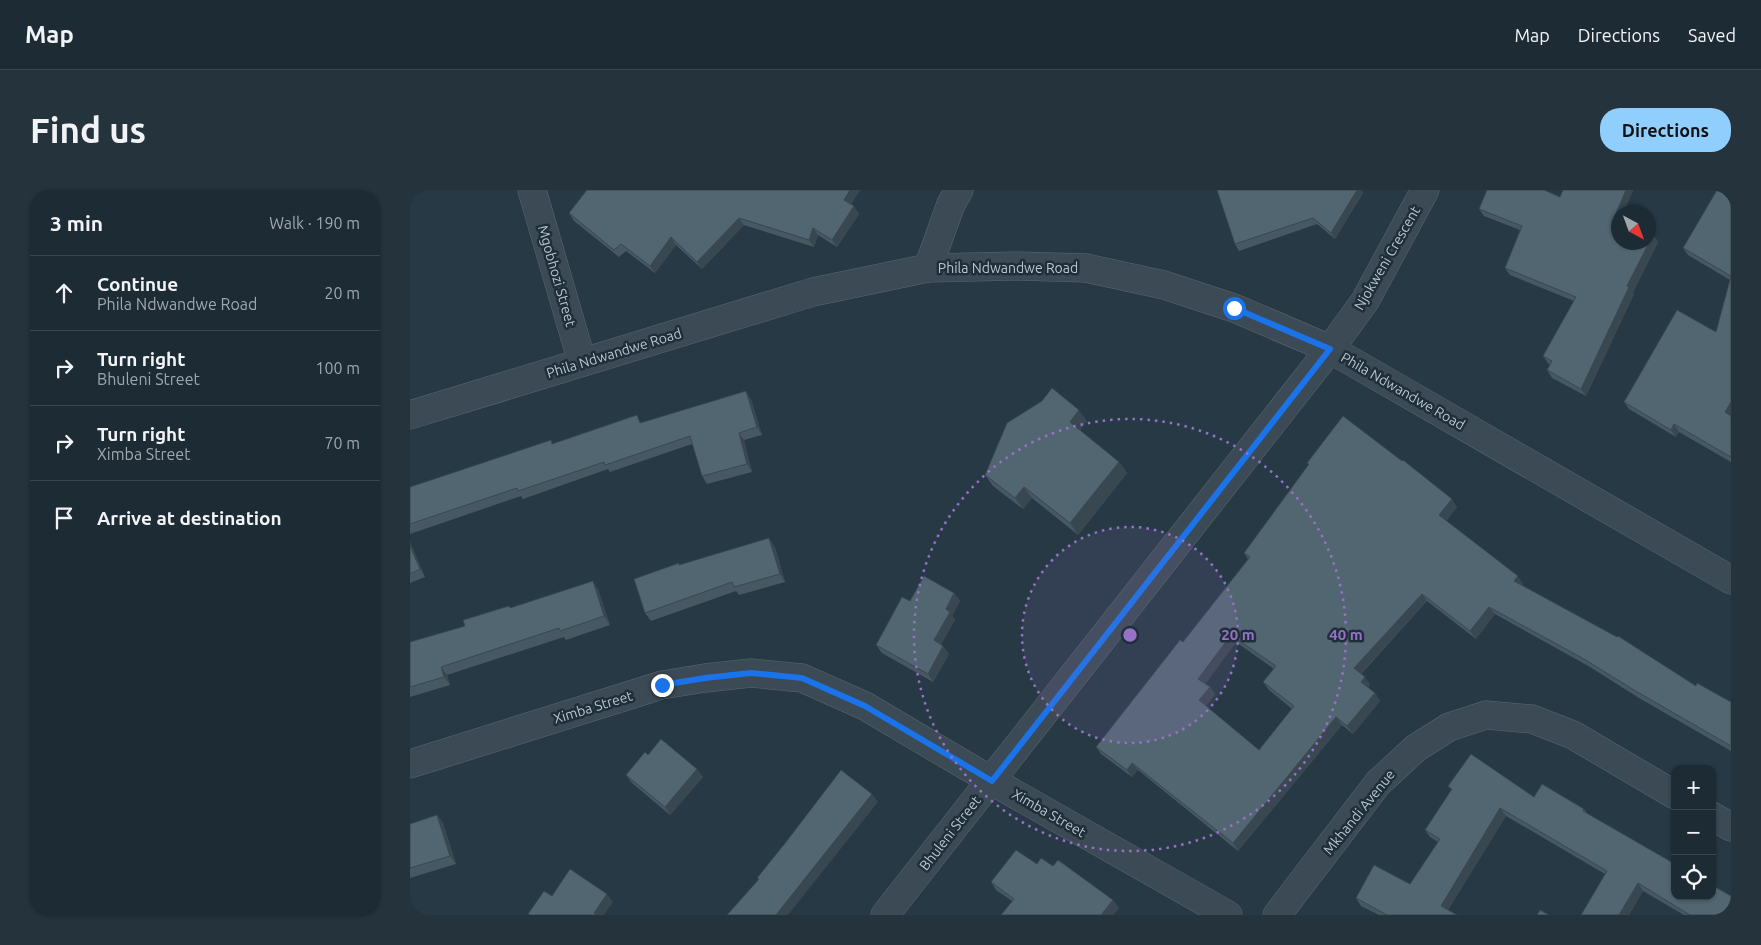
<!DOCTYPE html>
<meta charset="utf-8">
<style>
body{margin:0;font-family:Ubuntu,sans-serif;background:#25333c;color:#f1f3f6}
.controls{position:absolute;right:15px;bottom:15px;display:grid;overflow:hidden;border-radius:10px;box-shadow:0 1px 4px #0004}
.controls button{width:45px;height:45px;display:grid;place-items:center;padding:0;border:0;border-bottom:1px solid #3a474f;background:#1c2b34;color:#f1f3f6;font:25px sans-serif}
.compass{position:absolute;left:1201px;top:15px;width:45px;height:45px;border-radius:50%;background:#1c2b34;box-shadow:0 1px 4px #0004;rotate:139deg}
.stop{position:absolute;width:15px;height:15px;margin:-11px;border:4px solid #1a73e8;border-radius:50%;background:#fff}
.stop.end{background:#1a73e8;border-color:#fff;box-shadow:0 1px 5px #0008}
.list{margin:0;padding:0;list-style:none}
h2{display:flex;justify-content:space-between;align-items:center;height:65px;margin:0;padding:0 20px;font-size:21px}
h2 small{font-size:16px;font-weight:400;color:#a0a7ac}
.list li{display:grid;grid-template-columns:32px 1fr auto;gap:15px;align-items:center;box-sizing:border-box;height:75px;padding:0 20px;border-top:1px solid #3a474f}
.list b{display:block;font-size:19px;white-space:nowrap}
.list p{margin:0;font-size:16px;white-space:nowrap;color:#a0a7ac}
.list em{font-size:16px;font-style:normal;color:#a0a7ac}
.icon{flex:none;width:28px;height:28px;fill:none;stroke:currentColor;stroke-width:2;stroke-linecap:round;stroke-linejoin:round}
.map{position:relative;flex:none;width:1321px;height:725px;overflow:hidden;border-radius:20px}
header{display:flex;align-items:center;gap:30px;box-sizing:border-box;height:70px;padding:0 25px;background:#1c2b34;border-bottom:1px solid #3a474f}
header strong{font-size:24px}
nav{display:flex;gap:28px;margin-inline-start:auto;font-size:18px}
.intro{display:flex;align-items:center;justify-content:space-between;box-sizing:border-box;height:120px;padding:0 30px}
h1{margin:0;font-size:35px}
.button{padding:12px 22px;border-radius:20px;background:#8fcefd;color:#111;font-size:18px;font-weight:700}
main{display:flex;gap:30px;padding:0 30px}
aside{flex:1;background:#1c2b34;border-radius:20px;box-shadow:0 1px 4px #0004}
.map>svg:first-child{display:block}
.lines{fill:none;stroke-linecap:round;stroke-linejoin:round}
.minor-casing{stroke:#5a6872;stroke-width:29}
.minor{stroke:#3b4a54;stroke-width:28}
.wall{fill:#475862;fill-rule:evenodd}
.shaded-wall{fill:#394750}
.building{fill:#526672;stroke:#394750;fill-rule:evenodd}
.route{stroke:#1a73e8;stroke-width:6}
.ring{fill:none;stroke:#9771c6;stroke-width:2.5;stroke-dasharray:2.5 5}
.labels{text-anchor:middle;dominant-baseline:central;stroke-width:5;stroke-linejoin:round;paint-order:stroke}
.street-label{font-size:14px;fill:#b9c5ce;stroke:#1f2f3a}
.centre{fill:#9771c6;stroke:#1f2f3a;stroke-width:2.5}
.ring-label{font-size:15px;text-anchor:middle;font-weight:bold;fill:#9771c6;stroke:#1f2f3a;stroke-width:5;stroke-linejoin:round;paint-order:stroke}
</style>
<header>
<strong>Map</strong>
<nav><a>Map</a><a>Directions</a><a>Saved</a></nav>
</header>
<div class="intro"><h1>Find us</h1><a class="button">Directions</a></div>
<main>
<aside>
<h2>3 min<small>Walk · 190 m</small></h2>
<ul class="list">
<li><svg class="icon" aria-label="ahead" viewBox="0 0 24 24"><path d="M12 20V5M6 11l6-6 6 6"/></svg><div><b>Continue</b><p>Phila Ndwandwe Road</p></div><em>20 m</em></li>
<li><svg class="icon" aria-label="right" viewBox="0 0 24 24"><path d="M7 20v-9h11M14 6l5 5-5 5"/></svg><div><b>Turn right</b><p>Bhuleni Street</p></div><em>100 m</em></li>
<li><svg class="icon" aria-label="right" viewBox="0 0 24 24"><path d="M7 20v-9h11M14 6l5 5-5 5"/></svg><div><b>Turn right</b><p>Ximba Street</p></div><em>70 m</em></li>
<li><svg class="icon" aria-label="arrive" viewBox="0 0 24 24"><path d="M6 21V4h12l-3 4 3 4H6"/></svg><div><b>Arrive at destination</b></div></li>
</ul>
</aside>
<div class="map">
<svg width="1321" height="725" viewBox="0 0 1321 725">
<rect width="100%" height="100%" fill="#263945"/>
<g class="lines">
<defs>
<g id="minor">
<polyline points="122,0 172,172"/>
<polyline points="518,78 541,14 549,0"/>
<polyline points="0,225 403,102 518,78 607,76 676,78 754,95 824,118 920,159 1321,390"/>
<polyline points="0,574 252,495 295,488 341,483 392,488 455,516 582,591 818,725"/>
<polyline points="1302,626 1321,637"/>
<polyline points="475,725 920,159 955,111 1015,0"/>
<polyline points="867,725 968,593 1006,558 1039,537 1076,525 1122,529 1163,545 1265,605"/>
</g>
</defs>
<!-- minor casing -->
<use href="#minor" class="minor-casing"/>
<!-- minor -->
<use href="#minor" class="minor"/>
</g>
<!-- wall -->
<g class="wall">
<polygon points="177,0 450,0 441,14 449,24 427,57 408,45 404,57 334,35 292,79 266,55 245,83 216,61 209,67 164,31 159,23"/>
<polygon points="807,0 951,0 953,3 925,49 907,34 829,61 825,54"/>
<polygon points="1153,0 1223,0 1214,22 1208,22 1208,52 1243,45 1248,52 1223,102 1224,104 1176,206 1142,188 1137,180 1140,175 1138,173 1133,166 1164,111 1100,85 1095,78 1110,40 1074,26 1069,19 1150,7"/>
<polygon points="1321,3 1321,272 1269,242 1266,247 1219,219 1214,212 1306,142 1320,90 1278,65 1273,58"/>
<polygon points="341,209 352,245 334,250 342,282 297,294 292,286 282,254 200,282 198,279 113,309 111,306 0,344 0,297 144,253 232,232"/>
<polygon points="677,231 670,240 709,272 717,283 668,345 622,308 613,319 583,296 575,285"/>
<path d="M897,273L1047,317L1036,331L1113,394L1112,395L1286,496L1321,512V561L1229,508L1180,477L1085,424L1066,449L1017,411L951,484L960,494L958,497L965,503L970,511L943,544L932,535L828,661L728,580L722,587L691,564L686,557L773,452L838,369L834,363L899,275ZM826,452L864,479L853,492L859,500L882,519L849,560L796,516L805,504L800,497L795,494Z"/>
<polygon points="0,352 15,387 0,393"/>
<polygon points="365,357 375,392 329,405 326,401 241,431 235,423 270,375"/>
<polygon points="188,399 200,435 156,450 154,447 37,485 40,495 0,507 0,452 55,436"/>
<polygon points="544,403 550,411 542,426 545,430 531,454 539,464 523,492 472,463 466,455 500,411"/>
<polygon points="238,565 287,579 293,587 260,625 222,593 216,585"/>
<polygon points="1038,596 1124,607 1174,619 1177,623 1321,725 1274,725 1233,701 1219,725 1171,725 1195,684 1096,626 1038,720 1047,725 969,725 951,716 946,708 1000,694 1028,652 1020,647 1015,640 1041,600"/>
<polygon points="27,625 33,633 46,674 0,688 0,634"/>
<polygon points="627,674 643,676 703,710 709,718 703,725 591,725 602,711 586,700 581,692"/>
</g>
<!-- shaded-wall -->
<g class="shaded-wall">
<polygon points="440,0 450,0 439,17 434,10"/>
<polygon points="947,0 951,0 953,3 925,49 921,43"/>
<polygon points="1216,0 1223,0 1214,22 1208,22 1208,31 1205,26"/>
<polygon points="444,16 449,24 427,57 422,50"/>
<polygon points="329,28 334,35 292,79 287,72"/>
<polygon points="403,38 408,45 404,57 399,50"/>
<polygon points="1243,45 1248,52 1223,102 1224,104 1176,206 1171,199 1217,96"/>
<polygon points="261,47 266,55 245,83 240,76"/>
<polygon points="336,201 341,209 352,245 347,237"/>
<polygon points="1321,212 1321,228 1315,222"/>
<polygon points="669,220 677,231 668,243 660,232"/>
<polygon points="1264,234 1269,242 1266,247 1261,240"/>
<polygon points="329,243 334,250 342,282 337,274"/>
<polygon points="709,272 717,283 668,345 660,333"/>
<polygon points="614,297 622,308 613,319 605,308"/>
<polygon points="1042,309 1047,317 1034,333 1029,325"/>
<polygon points="359,348 365,357 375,392 370,384"/>
<polygon points="0,352 15,387 10,379 0,356"/>
<polygon points="1108,386 1113,394 1109,398 1104,391"/>
<polygon points="183,391 188,399 200,435 194,426"/>
<polygon points="544,403 550,411 542,426 545,430 529,458 524,450 536,419"/>
<polygon points="1012,404 1017,411 949,485 944,478"/>
<polygon points="1079,417 1085,424 1066,449 1060,441"/>
<polygon points="821,445 826,452 794,496 788,489"/>
<polygon points="533,456 539,464 523,492 518,484"/>
<polygon points="31,477 37,485 40,495 34,487"/>
<polygon points="955,487 960,494 957,500 951,492"/>
<polygon points="800,497 805,504 795,518 789,510"/>
<polygon points="965,503 970,511 943,544 937,536"/>
<polygon points="926,527 932,535 828,661 823,653"/>
<polygon points="722,573 728,580 722,587 717,580"/>
<polygon points="287,579 293,587 260,625 255,617"/>
<polygon points="462,604 468,612 378,725 366,725"/>
<polygon points="1090,618 1096,626 1036,723 1031,716"/>
<polygon points="27,625 33,633 46,674 40,666"/>
<polygon points="1228,693 1233,701 1219,725 1209,725"/>
<polygon points="197,704 203,712 194,725 185,725 184,723"/>
<polygon points="703,710 709,718 703,725 691,725"/>
</g>
<!-- building -->
<g class="building">
<polygon points="177,0 440,0 434,10 444,16 422,50 403,38 399,50 329,28 287,72 261,47 240,76 211,54 204,60 159,23"/>
<polygon points="807,0 947,0 921,43 903,28 825,54"/>
<polygon points="1077,0 1134,0 1150,7 1153,0 1216,0 1205,26 1208,28 1208,52 1238,52 1238,42 1243,45 1217,96 1219,97 1171,199 1137,180 1142,171 1133,166 1166,107 1095,78 1112,36 1069,19"/>
<polygon points="1307,0 1316,0 1321,3 1321,212 1315,222 1321,226 1321,267 1264,234 1261,240 1214,212 1267,120 1306,142 1321,86 1273,58"/>
<polygon points="642,198 669,220 660,232 709,272 660,333 614,297 605,308 575,285 597,233 632,211"/>
<polygon points="336,201 347,237 329,243 337,274 292,286 280,246 195,275 194,272 108,301 107,298 0,334 0,297 141,250 142,254 227,225 230,233"/>
<path d="M933,226L992,271L993,270L1042,309L1029,325L1108,386L1104,391L1207,447L1208,446L1286,496L1287,493L1321,512V556L1224,500L1174,469L1079,417L1060,441L1012,404L944,478L955,487L951,492L965,503L937,536L926,527L823,653L722,573L717,580L686,557L770,450L773,452L840,367L834,363L899,274L897,273ZM821,445L866,476L853,492L884,516L849,560L789,510L800,497L788,489Z"/>
<polygon points="359,348 370,384 324,397 322,392 235,423 224,389 269,373 269,375"/>
<polygon points="0,356 10,379 0,384"/>
<polygon points="514,386 544,403 536,419 540,422 524,450 533,456 518,484 466,455 492,407 500,411"/>
<polygon points="183,391 194,426 150,441 149,438 31,477 34,487 0,497 0,452 55,436 53,430 99,416 100,418"/>
<polygon points="251,549 287,579 255,617 216,585 235,562 238,565"/>
<polygon points="1061,564 1124,607 1132,594 1174,619 1173,621 1265,674 1265,706 1302,706 1302,695 1321,706 1321,725 1280,725 1228,693 1209,725 1171,725 1197,681 1090,618 1031,716 1047,725 977,725 946,708 964,675 1000,694 1030,649 1015,640 1042,599 1038,596"/>
<polygon points="431,580 462,604 366,725 317,725 349,689 347,688 376,652"/>
<polygon points="27,625 40,666 0,678 0,634"/>
<polygon points="606,660 627,674 631,668 643,676 648,670 703,710 691,725 591,725 604,709 581,692"/>
<polygon points="160,679 197,704 184,723 186,725 120,725 118,724 134,701 142,706"/>
<polygon points="1130,720 1139,725 1127,725"/>
</g>
<g class="lines">
<!-- route -->
<polyline class="route" points="252,495 295,488 341,483 392,488 455,516 582,591 920,159 824,118"/>
</g>
<!-- distance rings -->
<circle cx="720" cy="445" r="108" fill="#9771c6" fill-opacity=".12"/>
<g class="ring">
<circle cx="720" cy="445" r="108"/>
<circle cx="720" cy="445" r="216"/>
</g>
<g class="labels">
<!-- street labels -->
<g class="street-label">
<text transform="translate(977 68) rotate(-60)">Njokweni Crescent</text>
<text x="598" y="78">Phila Ndwandwe Road</text>
<text transform="translate(147 86) rotate(74)">Mgobhozi Street</text>
<text transform="translate(204 163) rotate(-17)">Phila Ndwandwe Road</text>
<text transform="translate(993 201) rotate(30)">Phila Ndwandwe Road</text>
<text transform="translate(183 517) rotate(-17)">Ximba Street</text>
<text transform="translate(949 622) rotate(-51)">Mkhandi Avenue</text>
<text transform="translate(639 623) rotate(30)">Ximba Street</text>
<text transform="translate(540 643) rotate(-52)">Bhuleni Street</text>
</g>
</g>
<circle cx="720" cy="445" r="8" class="centre"/>
<g class="ring-label">
<text x="828" y="450">20 m</text>
<text x="936" y="450">40 m</text>
</g>
</svg>
<div class="controls">
<button>+</button>
<button>−</button>
<button><svg class="icon" aria-label="locate" viewBox="0 0 24 24"><circle cx="12" cy="12" r="6"/><path d="M12 2v4M12 18v4M2 12h4M18 12h4"/></svg></button>
</div>
<svg class="compass" viewBox="-18 -18 36 36"><path d="M0-13l5 13h-10z" fill="#e53935"/><path d="M0 13l5-13h-10z" fill="#a0a7ac"/></svg>
<div class="stop" style="left:824px;top:118px"></div>
<div class="stop end" style="left:252px;top:495px"></div>
</div>
</main>
